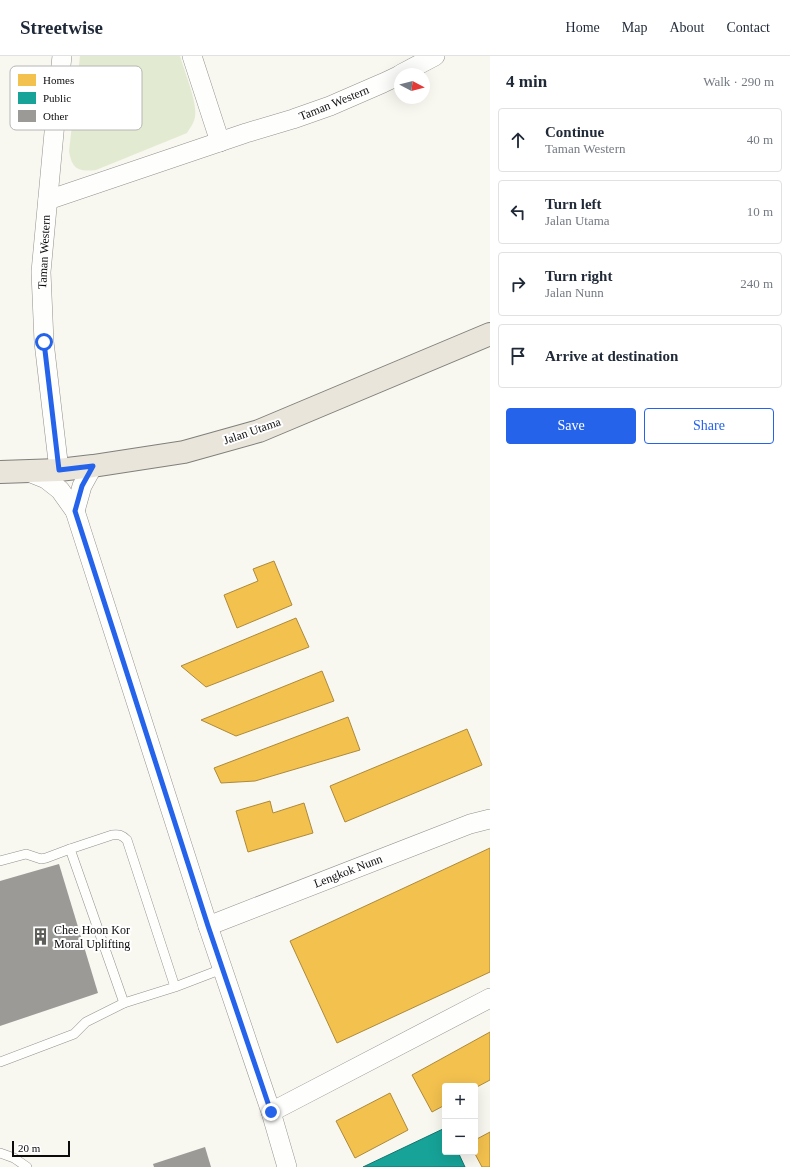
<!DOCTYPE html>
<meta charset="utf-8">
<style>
body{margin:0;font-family:"Times New Roman",serif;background:#f6f6f7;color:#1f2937}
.controls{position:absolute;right:12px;bottom:12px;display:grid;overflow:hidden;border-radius:4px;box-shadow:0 4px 16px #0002}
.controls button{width:36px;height:36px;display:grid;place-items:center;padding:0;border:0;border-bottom:1px solid #e0e1e3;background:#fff;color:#1f2937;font:20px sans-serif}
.compass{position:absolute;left:394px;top:12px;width:36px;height:36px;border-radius:50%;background:#fff;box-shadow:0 4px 16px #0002;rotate:97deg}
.scale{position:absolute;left:12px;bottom:10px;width:58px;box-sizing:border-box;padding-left:4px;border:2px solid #0b0b0b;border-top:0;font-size:11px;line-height:14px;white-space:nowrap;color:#0b0b0b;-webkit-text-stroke:3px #fff;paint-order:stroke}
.stop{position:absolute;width:12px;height:12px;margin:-9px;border:3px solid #2563eb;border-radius:50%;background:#fff}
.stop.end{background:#2563eb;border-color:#fff;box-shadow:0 1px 4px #0008}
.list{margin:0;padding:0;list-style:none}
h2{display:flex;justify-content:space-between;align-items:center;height:52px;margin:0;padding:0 16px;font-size:17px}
h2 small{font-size:13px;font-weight:400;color:#747a83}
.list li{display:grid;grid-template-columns:26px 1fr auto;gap:12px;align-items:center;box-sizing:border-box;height:64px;margin:0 8px 8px;padding:0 8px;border:1px solid #e0e1e3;border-radius:4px}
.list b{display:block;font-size:15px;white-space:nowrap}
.list p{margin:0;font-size:13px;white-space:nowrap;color:#747a83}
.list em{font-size:13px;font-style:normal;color:#747a83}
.actions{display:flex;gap:8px;padding:12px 16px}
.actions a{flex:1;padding:9px 0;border:1px solid #2563eb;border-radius:4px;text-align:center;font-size:14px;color:#2563eb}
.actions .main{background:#2563eb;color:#fff}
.icon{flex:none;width:22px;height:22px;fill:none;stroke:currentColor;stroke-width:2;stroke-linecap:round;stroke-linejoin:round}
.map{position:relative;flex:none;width:490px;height:1111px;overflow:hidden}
header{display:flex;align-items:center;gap:24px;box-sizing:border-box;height:56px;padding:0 20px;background:#fff;border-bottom:1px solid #e0e1e3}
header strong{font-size:19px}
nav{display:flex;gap:22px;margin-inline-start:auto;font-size:14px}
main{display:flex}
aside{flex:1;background:#fff}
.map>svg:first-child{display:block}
.green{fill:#e2ebd2}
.homes{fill:#f2c14e;stroke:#ad8a3a}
.public{fill:#17a398;stroke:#13756e}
.building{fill:#9b9a96}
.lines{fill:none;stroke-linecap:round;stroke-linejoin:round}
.service-casing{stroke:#92918e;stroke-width:10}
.minor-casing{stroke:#92918e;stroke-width:20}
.primary-casing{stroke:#7f7f7b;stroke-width:24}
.service{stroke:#fefefd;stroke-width:9}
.minor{stroke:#fefefd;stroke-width:19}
.primary{stroke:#e9e5da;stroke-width:22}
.route{stroke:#2563eb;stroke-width:5}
.labels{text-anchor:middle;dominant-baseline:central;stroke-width:4;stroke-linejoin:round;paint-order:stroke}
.street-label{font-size:12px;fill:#0b0b0b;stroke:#fff}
.poi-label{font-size:12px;fill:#0b0b0b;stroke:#fff;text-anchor:start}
.key{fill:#fff;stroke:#b6b6b6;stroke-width:1}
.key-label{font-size:11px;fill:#0b0b0b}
</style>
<header>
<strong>Streetwise</strong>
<nav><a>Home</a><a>Map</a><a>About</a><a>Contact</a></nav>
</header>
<main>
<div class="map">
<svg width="490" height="1111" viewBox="0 0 490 1111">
<rect width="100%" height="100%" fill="#f8f7f0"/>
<!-- green -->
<path class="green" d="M80,0H180C184,14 198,48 195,61C194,67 190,72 187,77L96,114C78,116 72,113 69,95Z"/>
<!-- homes -->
<g class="homes">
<polygon points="274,505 292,549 237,572 224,539 258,525 253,513"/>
<polygon points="296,562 309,591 206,631 181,610"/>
<polygon points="322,615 334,645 236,680 201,664"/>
<polygon points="348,661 360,694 255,725 221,727 214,712"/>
<polygon points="467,673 482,709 345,766 330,730"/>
<polygon points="270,745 273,757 304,747 313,777 248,796 236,755"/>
<polygon points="490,792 490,916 337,987 290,885"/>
<polygon points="490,976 490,1024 475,1032 475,1030 445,1030 445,1049 432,1056 412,1019"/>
<polygon points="390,1037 408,1074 355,1102 336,1065"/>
<polygon points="490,1076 490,1111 482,1111 474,1096 475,1084"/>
</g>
<!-- public -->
<polygon class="public" points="445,1072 445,1096 458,1096 465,1111 363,1111"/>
<!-- building -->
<g class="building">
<polygon points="59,808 98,937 0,970 0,825"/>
<polygon points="205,1091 211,1111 154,1111 153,1108"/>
</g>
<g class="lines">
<defs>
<g id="service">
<polyline points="0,805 26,798 41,803 46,802 70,793"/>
<path d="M175,931L127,784C122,779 119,778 112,779L70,793L124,947L175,931L222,913"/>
<polyline points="0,1006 74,978 86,966 124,947"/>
<polyline points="0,1097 14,1102 27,1111"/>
</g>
<g id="minor">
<polyline points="192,0 220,86"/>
<polyline points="401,18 435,0"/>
<polyline points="48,144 246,77 293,63 330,50 383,27 400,19"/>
<polyline points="59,414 44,286 41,216 55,66 62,0"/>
<polyline points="26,415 46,423 60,434 75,455 208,870 271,1056 287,1111"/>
<polyline points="75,455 82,430 93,410"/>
<polyline points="208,870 470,768 490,763"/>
<polyline points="271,1056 490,942"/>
</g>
<polyline id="primary" points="0,416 59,414 93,410 184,396 259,375 490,278"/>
</defs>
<!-- service casing -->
<use href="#service" class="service-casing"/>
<!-- minor casing -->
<use href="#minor" class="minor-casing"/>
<!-- primary casing -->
<use href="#primary" class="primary-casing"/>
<!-- service -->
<use href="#service" class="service"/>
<!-- minor -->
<use href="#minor" class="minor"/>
<!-- primary -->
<use href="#primary" class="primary"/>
</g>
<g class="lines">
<!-- route -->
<polyline class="route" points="44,286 59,414 93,410 82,430 75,455 208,870 271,1056"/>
</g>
<!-- icons -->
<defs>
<symbol id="building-bare" viewBox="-9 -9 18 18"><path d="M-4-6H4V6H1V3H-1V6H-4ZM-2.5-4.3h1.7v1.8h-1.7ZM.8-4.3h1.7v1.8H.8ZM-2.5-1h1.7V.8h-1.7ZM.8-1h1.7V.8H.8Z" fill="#5e5e5b" stroke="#fff" stroke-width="2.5" paint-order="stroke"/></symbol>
</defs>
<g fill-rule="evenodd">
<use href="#building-bare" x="28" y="868" width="25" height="25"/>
</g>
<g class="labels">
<!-- street labels -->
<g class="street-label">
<text transform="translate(334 47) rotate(-22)">Taman Western</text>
<text transform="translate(44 196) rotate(-87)">Taman Western</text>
<text transform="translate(252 375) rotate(-19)">Jalan Utama</text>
<text transform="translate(348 815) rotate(-21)">Lengkok Nunn</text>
</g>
<!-- poi labels -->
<g class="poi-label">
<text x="54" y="874">Chee Hoon Kor<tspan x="54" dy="14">Moral Uplifting</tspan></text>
</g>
</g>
<!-- legend -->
<rect x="10" y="10" width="132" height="64" rx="6" class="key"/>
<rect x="18" y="18" width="18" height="12" fill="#f2c14e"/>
<rect x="18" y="36" width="18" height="12" fill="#17a398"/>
<rect x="18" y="54" width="18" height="12" fill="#9b9a96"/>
<g class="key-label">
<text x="43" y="28">Homes</text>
<text x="43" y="46">Public</text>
<text x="43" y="64">Other</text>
</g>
</svg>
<div class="controls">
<button>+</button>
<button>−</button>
</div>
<svg class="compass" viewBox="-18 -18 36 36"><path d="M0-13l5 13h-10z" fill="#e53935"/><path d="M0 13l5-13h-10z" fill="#747a83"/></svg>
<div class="scale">20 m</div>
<div class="stop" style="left:44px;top:286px"></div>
<div class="stop end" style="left:271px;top:1056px"></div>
</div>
<aside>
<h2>4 min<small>Walk · 290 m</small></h2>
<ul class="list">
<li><svg class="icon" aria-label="ahead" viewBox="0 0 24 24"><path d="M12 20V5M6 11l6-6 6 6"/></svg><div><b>Continue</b><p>Taman Western</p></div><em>40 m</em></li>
<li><svg class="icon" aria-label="left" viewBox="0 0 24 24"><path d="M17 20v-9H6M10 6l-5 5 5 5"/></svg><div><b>Turn left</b><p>Jalan Utama</p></div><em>10 m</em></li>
<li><svg class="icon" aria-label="right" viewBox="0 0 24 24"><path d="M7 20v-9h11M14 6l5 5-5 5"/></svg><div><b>Turn right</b><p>Jalan Nunn</p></div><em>240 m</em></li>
<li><svg class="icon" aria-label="arrive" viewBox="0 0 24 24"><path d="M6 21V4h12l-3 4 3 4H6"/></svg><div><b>Arrive at destination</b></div></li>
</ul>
<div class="actions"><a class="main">Save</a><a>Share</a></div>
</aside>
</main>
